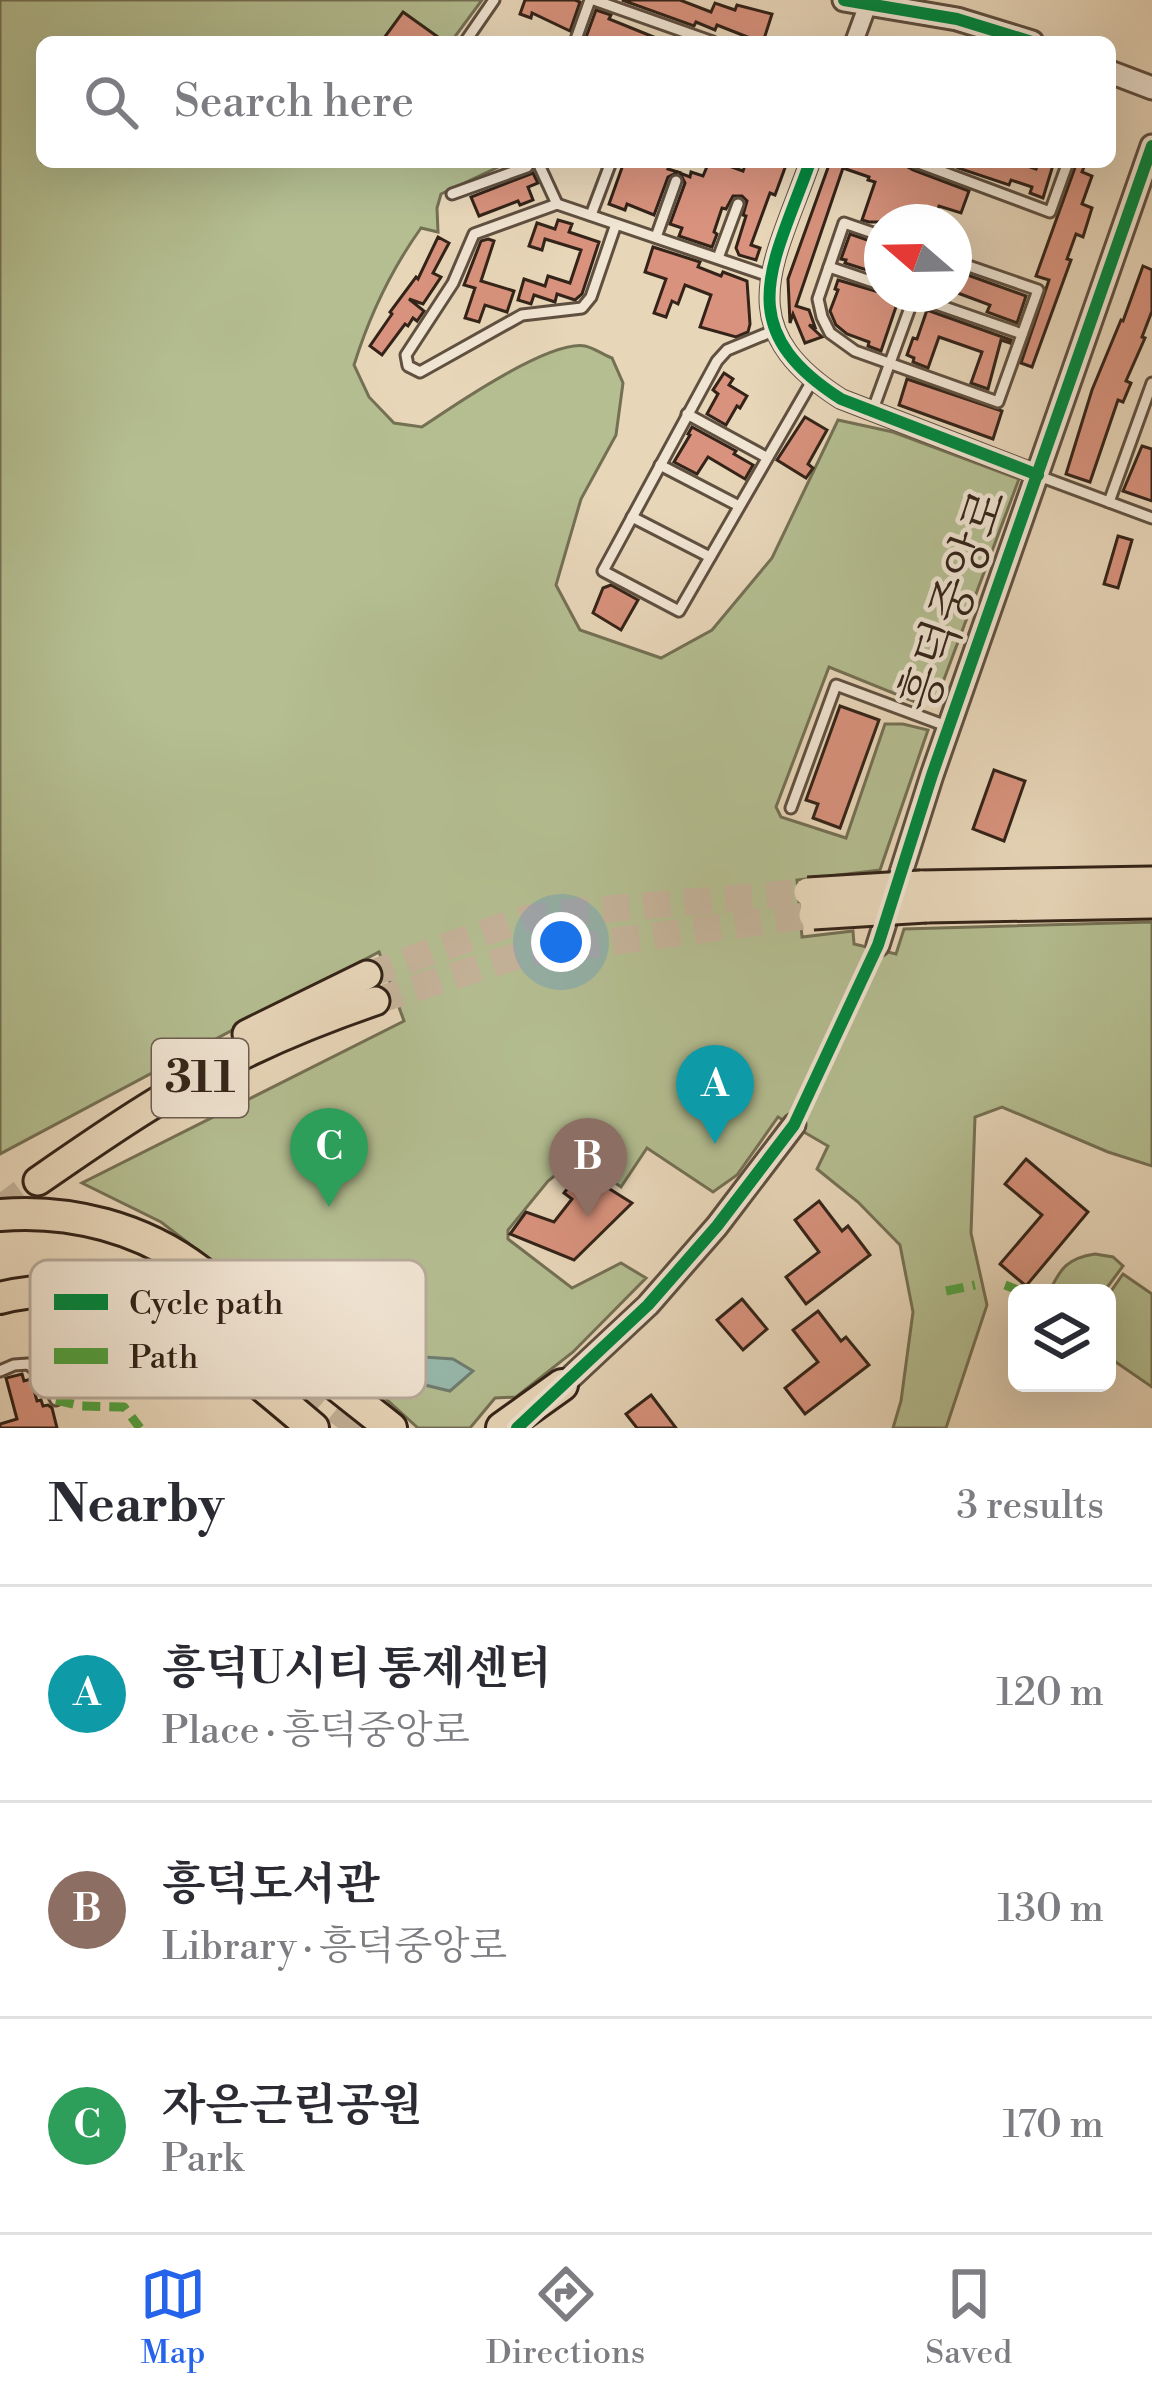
<!DOCTYPE html>
<meta charset="utf-8">
<style>
body{margin:0;font-family:"Libre Bodoni","Noto Serif KR",serif;background:#f7f7f7;color:#2b2b33}
.controls{position:absolute;right:36px;bottom:36px;display:grid;overflow:hidden;border-radius:18px;box-shadow:0 12px 48px #0002}
.controls button{width:108px;height:108px;display:grid;place-items:center;padding:0;border:0;border-bottom:3px solid #e1e1e2;background:#fff;color:#2b2b33;font:60px sans-serif}
.compass{position:absolute;left:864px;top:204px;width:108px;height:108px;border-radius:50%;background:#fff;box-shadow:0 12px 48px #0002;rotate:290deg}
.you{position:absolute;left:561px;top:942px;width:42px;height:42px;margin:-30px;border:9px solid #fff;border-radius:50%;background:#1a73e8;box-shadow:0 0 0 18px #1a73e833}
.badge{display:grid;place-items:center;width:78px;height:78px;border-radius:50%;background:#2563eb;color:#fff;font-size:39px;font-weight:700}
.pin{position:absolute;translate:-50% -99px;filter:drop-shadow(0 3px 6px #0008)}
.pin::after{content:'';position:absolute;top:63px;width:42px;height:36px;background:inherit;clip-path:polygon(0 0,100% 0,50% 100%)}
.list{margin:0;padding:0;list-style:none}
h2{display:flex;justify-content:space-between;align-items:center;height:156px;margin:0;padding:0 48px;font-size:51px}
h2 small{font-size:39px;font-weight:400;color:#7c7c81}
.list li{display:grid;grid-template-columns:78px 1fr auto;gap:36px;align-items:center;box-sizing:border-box;height:216px;padding:0 48px;border-top:3px solid #e1e1e2}
.list b{display:block;font-size:45px;white-space:nowrap}
.list p{margin:0;font-size:39px;white-space:nowrap;color:#7c7c81}
.list em{font-size:39px;font-style:normal;color:#7c7c81}
.icon{flex:none;width:66px;height:66px;fill:none;stroke:currentColor;stroke-width:2;stroke-linecap:round;stroke-linejoin:round}
.map{position:relative;flex:none;width:1152px;height:1428px;overflow:hidden}
.search{position:absolute;background:#fff;box-shadow:0 12px 48px #0002;left:36px;right:36px;top:36px;height:132px;display:flex;align-items:center;gap:30px;box-sizing:border-box;padding:0 42px;border-radius:18px;color:#7c7c81;font-size:45px}
.sheet{height:804px;background:#fff}
nav{display:flex;justify-content:space-around;align-items:center;box-sizing:border-box;height:168px;border-top:3px solid #e1e1e2;background:#fff;font-size:33px;color:#7c7c81}
nav a{display:grid;justify-items:center;gap:6px}
nav .on{color:#2563eb}
.map>svg:first-child{display:block}
.green{fill:#b4be91;stroke:#747054;stroke-width:3}
.water{fill:#97b9ad;stroke:#6f7d71;stroke-width:3}
.building{fill:#d8927d;stroke:#332318;stroke-width:3}
.lines{fill:none;stroke-linecap:round;stroke-linejoin:round}
.tertiary-tunnel{stroke:#c4b299;stroke-width:21;stroke-dasharray:21 10;stroke-linecap:butt}
.trunk-tunnel{stroke:#c4b299;stroke-width:27;stroke-dasharray:27 14;stroke-linecap:butt}
.motorway-tunnel{stroke:#c4b299;stroke-width:30;stroke-dasharray:30 15;stroke-linecap:butt}
.service-casing{stroke:#605040;stroke-width:15}
.minor-casing{stroke:#605040;stroke-width:22}
.tertiary-casing{stroke:#605040;stroke-width:27}
.trunk-casing{stroke:#332318;stroke-width:33}
.motorway-casing{stroke:#332318;stroke-width:36}
.service{stroke:#f0e4d2;stroke-width:9}
.minor{stroke:#f0e4d2;stroke-width:16}
.tertiary{stroke:#f0e4d2;stroke-width:21}
.trunk{stroke:#e8d6b9;stroke-width:27}
.motorway{stroke:#e8d6b9;stroke-width:30}
.trunk-bridge-casing{stroke:#332318;stroke-width:33;stroke-linecap:butt}
.trunk-bridge{stroke:#e8d6b9;stroke-width:27}
.quiet{stroke:#52a240;stroke-width:9;stroke-dasharray:18 9;stroke-linecap:butt}
.cycleway-casing{stroke:#f0e4d2;stroke-width:20}
.cycleway{stroke:#00873e;stroke-width:12}
.labels{text-anchor:middle;dominant-baseline:central;stroke-width:9;stroke-linejoin:round;paint-order:stroke}
.shield{fill:#f0e4d2;stroke:#6c5d50;stroke-width:3}
.shield-label{font-size:45px;font-weight:bold;fill:#332318}
.street-label{font-size:48px;fill:#332318;stroke:#f0e4d2}
.key{fill:#f0e4d2;stroke:#b7aa9a;stroke-width:3}
.key-label{font-size:33px;fill:#332318}
</style>
<div class="map">
<svg width="1152" height="1428" viewBox="0 0 1152 1428">
<rect width="100%" height="100%" fill="#e8d6b9"/>
<filter id="stains"><feTurbulence type="fractalNoise" baseFrequency=".00167" numOctaves="4"/><feColorMatrix values="0 0 0 0 .2 0 0 0 0 .09 0 0 0 0 .02 0 0 0 .5 -.17"/></filter>
<radialGradient id="worn" r=".72"><stop offset=".6" stop-color="#630" stop-opacity="0"/><stop offset="1" stop-color="#630" stop-opacity=".3"/></radialGradient>
<!-- green -->
<g class="green">
<path d="M0,0H482L451,42H42V162H509L441,194L437,208L438,232L421,228C391,270 369,317 354,365L369,397L394,423L422,427C453,406 549,340 585,346C594,348 604,355 612,358L623,383L616,435L581,499L556,585L580,630L661,658L712,630L772,558L838,420L893,432L1019,479L937,698L920,704L829,667L776,807L781,817L846,838L885,724H903L928,730L880,870L797,880L802,937L853,931L854,944L896,954L904,929L1152,922V1166L1108,1152L1002,1107L975,1117L971,1233L987,1305L946,1428H893L901,1401L913,1312L900,1245L858,1202L817,1169L828,1146L778,1117L737,1175L713,1192L647,1148L621,1187L578,1157L548,1181L508,1230V1239L572,1288L621,1263L646,1278L573,1352L516,1397L495,1398L470,1428H418L355,1371L161,1222L82,1183L404,1021L379,952L0,1154Z"/>
<path d="M1095,1254L1113,1257L1123,1266L1103,1293H1049C1060,1268 1068,1258 1095,1254Z"/>
<polygon points="1123,1274 1152,1294 1152,1387 1107,1356 1107,1297"/>
</g>
<!-- water -->
<path class="water" d="M424,1357L453,1359L473,1371L450,1391L400,1379C403,1363 408,1360 424,1357Z"/>
<!-- building -->
<g class="building">
<polygon points="525,0 575,0 580,2 570,31 532,13 531,18 520,14"/>
<polygon points="622,0 680,0 711,12 715,3 735,10 737,5 772,14 763,42 749,42 750,38 717,25 715,30 696,22 694,26"/>
<polygon points="596,10 611,15 609,19 666,42 585,40"/>
<polygon points="403,12 445,42 381,42"/>
<polygon points="624,162 671,162 668,169 678,172 668,177 654,215 627,204 625,210 609,204"/>
<polygon points="709,162 718,162 743,171 746,162 786,165 775,195 770,193 751,245 760,248 756,260 739,255 736,248 746,216 743,215 747,201 742,196 733,196 726,209 722,208 714,232 717,234 712,247 679,236 682,228 670,224 685,183 680,173 690,177 691,172 703,176"/>
<polygon points="830,162 899,162 913,170 969,191 961,213 939,206 933,222 869,222 862,220 875,182 868,180 869,177 843,168 796,306 809,310 815,327 809,325 822,337 805,343 793,314 790,323 788,279"/>
<polygon points="950,162 1016,162 1036,169 1039,162 1058,162 1057,166 1053,165 1043,198 1030,193 1032,187 1011,180 1009,185 958,168"/>
<polygon points="1077,162 1086,162 1082,172 1092,176 1082,204 1092,208 1083,237 1076,234 1067,259 1071,260 1032,367 1021,363 1049,280 1036,276"/>
<polygon points="533,173 538,183 528,187 533,200 520,205 518,201 479,216 471,197"/>
<polygon points="558,220 572,224 569,232 599,242 582,294 575,300 557,294 555,302 534,295 531,304 518,300 524,279 545,286 548,276 570,283 581,250 545,239 542,250 529,246 537,223 555,229"/>
<polygon points="850,234 882,245 878,259 882,261 882,275 845,263 846,260 841,259"/>
<polygon points="438,237 449,243 433,273 441,277 423,304 409,299 424,311 417,321 413,318 408,326 405,324 382,355 370,346 392,314 390,312 416,277 418,279"/>
<polygon points="488,239 494,241 481,281 514,291 507,312 485,305 479,322 465,318 475,288 464,285 481,241"/>
<polygon points="653,247 700,262 698,267 721,276 723,272 747,281 750,324 748,332 736,337 700,327 711,295 685,285 678,304 672,301 666,317 654,313 666,279 645,272"/>
<polygon points="1143,266 1152,270 1152,311 1142,337 1145,338 1126,381 1131,383 1123,402 1118,400 1090,482 1066,474 1092,390 1121,320 1123,321"/>
<polygon points="962,273 1026,296 1017,323 987,312 990,305 955,292"/>
<polygon points="838,280 899,298 881,351 868,346 869,342 847,334 836,325 830,311 838,290 835,289"/>
<polygon points="927,310 1011,340 1010,343 1001,340 988,389 971,383 982,352 939,337 928,368 913,362 914,358 907,355 913,338 917,339"/>
<polygon points="724,373 733,379 729,385 747,396 740,408 737,406 726,425 707,414 718,394 713,390"/>
<polygon points="907,379 1002,411 993,439 899,405"/>
<polygon points="805,417 827,430 808,464 813,468 806,478 777,460"/>
<polygon points="692,427 736,451 734,454 753,465 745,479 708,457 697,474 674,462 690,435 688,434"/>
<polygon points="1142,446 1152,449 1152,501 1123,491"/>
<polygon points="1118,536 1132,540 1118,588 1104,584"/>
<polygon points="611,585 638,600 621,630 593,613 603,588"/>
<polygon points="840,706 879,720 840,828 813,818 818,804 806,800"/>
<polygon points="994,770 1025,781 1004,841 973,829"/>
<polygon points="1026,1159 1088,1212 1026,1286 1000,1264 1042,1215 1005,1184"/>
<polygon points="581,1171 632,1203 574,1260 510,1234 526,1212 554,1222 572,1199 564,1193"/>
<polygon points="819,1201 842,1231 848,1226 870,1255 806,1304 786,1277 819,1252 795,1220"/>
<polygon points="742,1299 767,1329 743,1350 717,1320"/>
<polygon points="818,1311 841,1341 846,1337 869,1365 805,1414 785,1388 818,1362 793,1330"/>
<polygon points="22,1374 24,1381 31,1379 37,1401 41,1400 43,1406 48,1405 52,1408 57,1428 0,1428 0,1424 17,1419 6,1378"/>
<polygon points="651,1395 676,1428 637,1428 626,1414"/>
</g>
<g class="lines">
<!-- tertiary-tunnel -->
<polyline class="tertiary-tunnel" points="794,1125 878,945"/>
<!-- trunk-tunnel -->
<g class="trunk-tunnel">
<polyline points="367,975 523,919 572,912 808,892"/>
<polyline points="375,1001 526,953 813,915"/>
<polyline points="0,1209 38,1181"/>
</g>
<!-- motorway-tunnel -->
<polyline class="motorway-tunnel" points="267,1352 362,1428"/>
<defs>
<g id="service">
<polyline points="594,0 713,42"/>
<polyline points="465,42 494,0"/>
<polyline points="575,42 590,0"/>
<polyline points="542,162 540,167 557,204"/>
<polyline points="916,162 1050,212 1068,162"/>
<polyline points="452,194 527,167 530,162"/>
<polyline points="591,215 611,162"/>
<polyline points="616,224 591,297 582,308 522,315 420,372 408,366 406,355 453,283 474,234 557,204 769,276"/>
<polyline points="882,236 844,223 818,299 822,317 830,333 855,351 998,402 1038,290 954,261"/>
<polyline points="656,237 676,181"/>
<polyline points="718,258 738,204"/>
<polyline points="829,267 882,285"/>
<polyline points="907,294 1022,334"/>
<polyline points="773,331 727,350 717,361 603,571 679,611 812,381"/>
<polyline points="872,412 915,294"/>
<polyline points="687,414 766,457"/>
<polyline points="660,465 739,506"/>
<polyline points="1039,476 1152,518"/>
<polyline points="1109,502 1152,383"/>
<polyline points="632,517 710,557"/>
<polyline points="791,808 836,685 949,727"/>
<polyline points="0,1371 14,1365 28,1364 42,1375 56,1400"/>
</g>
<g id="minor">
<polyline points="854,42 868,4"/>
<path d="M810,162C774,264 728,327 841,399L1038,475"/>
</g>
<g id="tertiary">
<polyline points="844,0 957,19 1032,42"/>
<polyline points="1110,72 1152,88"/>
<polyline points="878,945 932,775 1152,146"/>
<polyline points="555,1392 648,1305 717,1226 794,1125"/>
</g>
<g id="trunk">
<polyline points="921,885 1152,881"/>
<polyline points="926,908 1152,904"/>
<polyline points="247,1034 367,975"/>
<path d="M38,1181C74,1156 110,1131 147,1108C217,1063 296,1028 375,1001"/>
</g>
<g id="motorway">
<path d="M0,1215C70,1209 143,1228 199,1271C223,1289 245,1311 269,1331C309,1363 350,1396 391,1428"/>
<path d="M0,1298C129,1265 222,1351 313,1428"/>
<polyline points="502,1428 562,1385"/>
</g>
</defs>
<!-- service casing -->
<use href="#service" class="service-casing"/>
<!-- minor casing -->
<use href="#minor" class="minor-casing"/>
<!-- tertiary casing -->
<use href="#tertiary" class="tertiary-casing"/>
<!-- trunk casing -->
<use href="#trunk" class="trunk-casing"/>
<!-- motorway casing -->
<use href="#motorway" class="motorway-casing"/>
<!-- service -->
<use href="#service" class="service"/>
<!-- minor -->
<use href="#minor" class="minor"/>
<!-- tertiary -->
<use href="#tertiary" class="tertiary"/>
<!-- trunk -->
<use href="#trunk" class="trunk"/>
<!-- motorway -->
<use href="#motorway" class="motorway"/>
<defs>
<g id="trunk-bridge">
<polyline points="808,892 921,885"/>
<polyline points="813,915 926,908"/>
</g>
</defs>
<!-- trunk-bridge casing -->
<use href="#trunk-bridge" class="trunk-bridge-casing"/>
<!-- trunk-bridge -->
<use href="#trunk-bridge" class="trunk-bridge"/>
<!-- quiet -->
<g class="quiet">
<polyline points="1005,1285 1026,1293"/>
<polyline points="946,1291 975,1285"/>
<polyline points="56,1400 81,1406 124,1407 140,1428"/>
</g>
<defs>
<g id="cycleway">
<polyline points="844,0 957,19 1032,42"/>
<path d="M810,162C774,264 728,327 841,399L1038,475"/>
<polyline points="517,1428 648,1305 717,1226 794,1125 878,945 932,775 1152,146"/>
</g>
</defs>
<!-- cycleway casing -->
<use href="#cycleway" class="cycleway-casing"/>
<!-- cycleway -->
<use href="#cycleway" class="cycleway"/>
</g>
<g class="labels">
<!-- shield labels -->
<rect class="shield" x="152" y="1039" width="96" height="78" rx="9"/>
<g class="shield-label">
<text x="200" y="1078">311</text>
</g>
<!-- street labels -->
<g class="street-label">
<text transform="translate(955 601) rotate(-71)">흥덕중앙로</text>
</g>
</g>
<!-- legend -->
<rect x="30" y="1260" width="396" height="138" rx="18" class="key"/>
<rect x="54" y="1294" width="54" height="16" fill="#00873e"/>
<rect x="54" y="1348" width="54" height="16" fill="#52a240"/>
<g class="key-label">
<text x="129" y="1314">Cycle path</text>
<text x="129" y="1368">Path</text>
</g>
<rect width="100%" height="100%" filter="url(#stains)"/>
<rect width="100%" height="100%" fill="url(#worn)"/>
</svg>
<div class="controls">
<button><svg class="icon" aria-label="layers" viewBox="0 0 24 24"><path d="M12 4l9 5-9 5-9-5zM3 14l9 5 9-5"/></svg></button>
</div>
<svg class="compass" viewBox="-18 -18 36 36"><path d="M0-13l5 13h-10z" fill="#e53935"/><path d="M0 13l5-13h-10z" fill="#7c7c81"/></svg>
<div class="you"></div>
<div class="pin badge" style="left:715px;top:1144px;background:#0f9aa8">A</div>
<div class="pin badge" style="left:588px;top:1217px;background:#8d6e63">B</div>
<div class="pin badge" style="left:329px;top:1207px;background:#2e9e5b">C</div>
<div class="search"><svg class="icon" aria-label="search" viewBox="0 0 24 24"><circle cx="10" cy="10" r="6"/><path d="M15 15l6 6"/></svg>Search here</div>
</div>
<section class="sheet">
<h2>Nearby<small>3 results</small></h2>
<ul class="list">
<li><span class="badge" style="background:#0f9aa8">A</span><div><b>흥덕U시티 통제센터</b><p>Place · 흥덕중앙로</p></div><em>120 m</em></li>
<li><span class="badge" style="background:#8d6e63">B</span><div><b>흥덕도서관</b><p>Library · 흥덕중앙로</p></div><em>130 m</em></li>
<li><span class="badge" style="background:#2e9e5b">C</span><div><b>자은근린공원</b><p>Park</p></div><em>170 m</em></li>
</ul>
</section>
<nav>
<a class="on"><svg class="icon" aria-label="map" viewBox="0 0 24 24"><path d="M3 6l6-2 6 2 6-2v14l-6 2-6-2-6 2zM9 4v14M15 6v14"/></svg>Map</a>
<a><svg class="icon" aria-label="directions" viewBox="0 0 24 24"><path d="M12 3l9 9-9 9-9-9zM9 14v-3h6M13 9l2 2-2 2"/></svg>Directions</a>
<a><svg class="icon" aria-label="saved" viewBox="0 0 24 24"><path d="M7 4h10v16l-5-4-5 4z"/></svg>Saved</a>
</nav>
